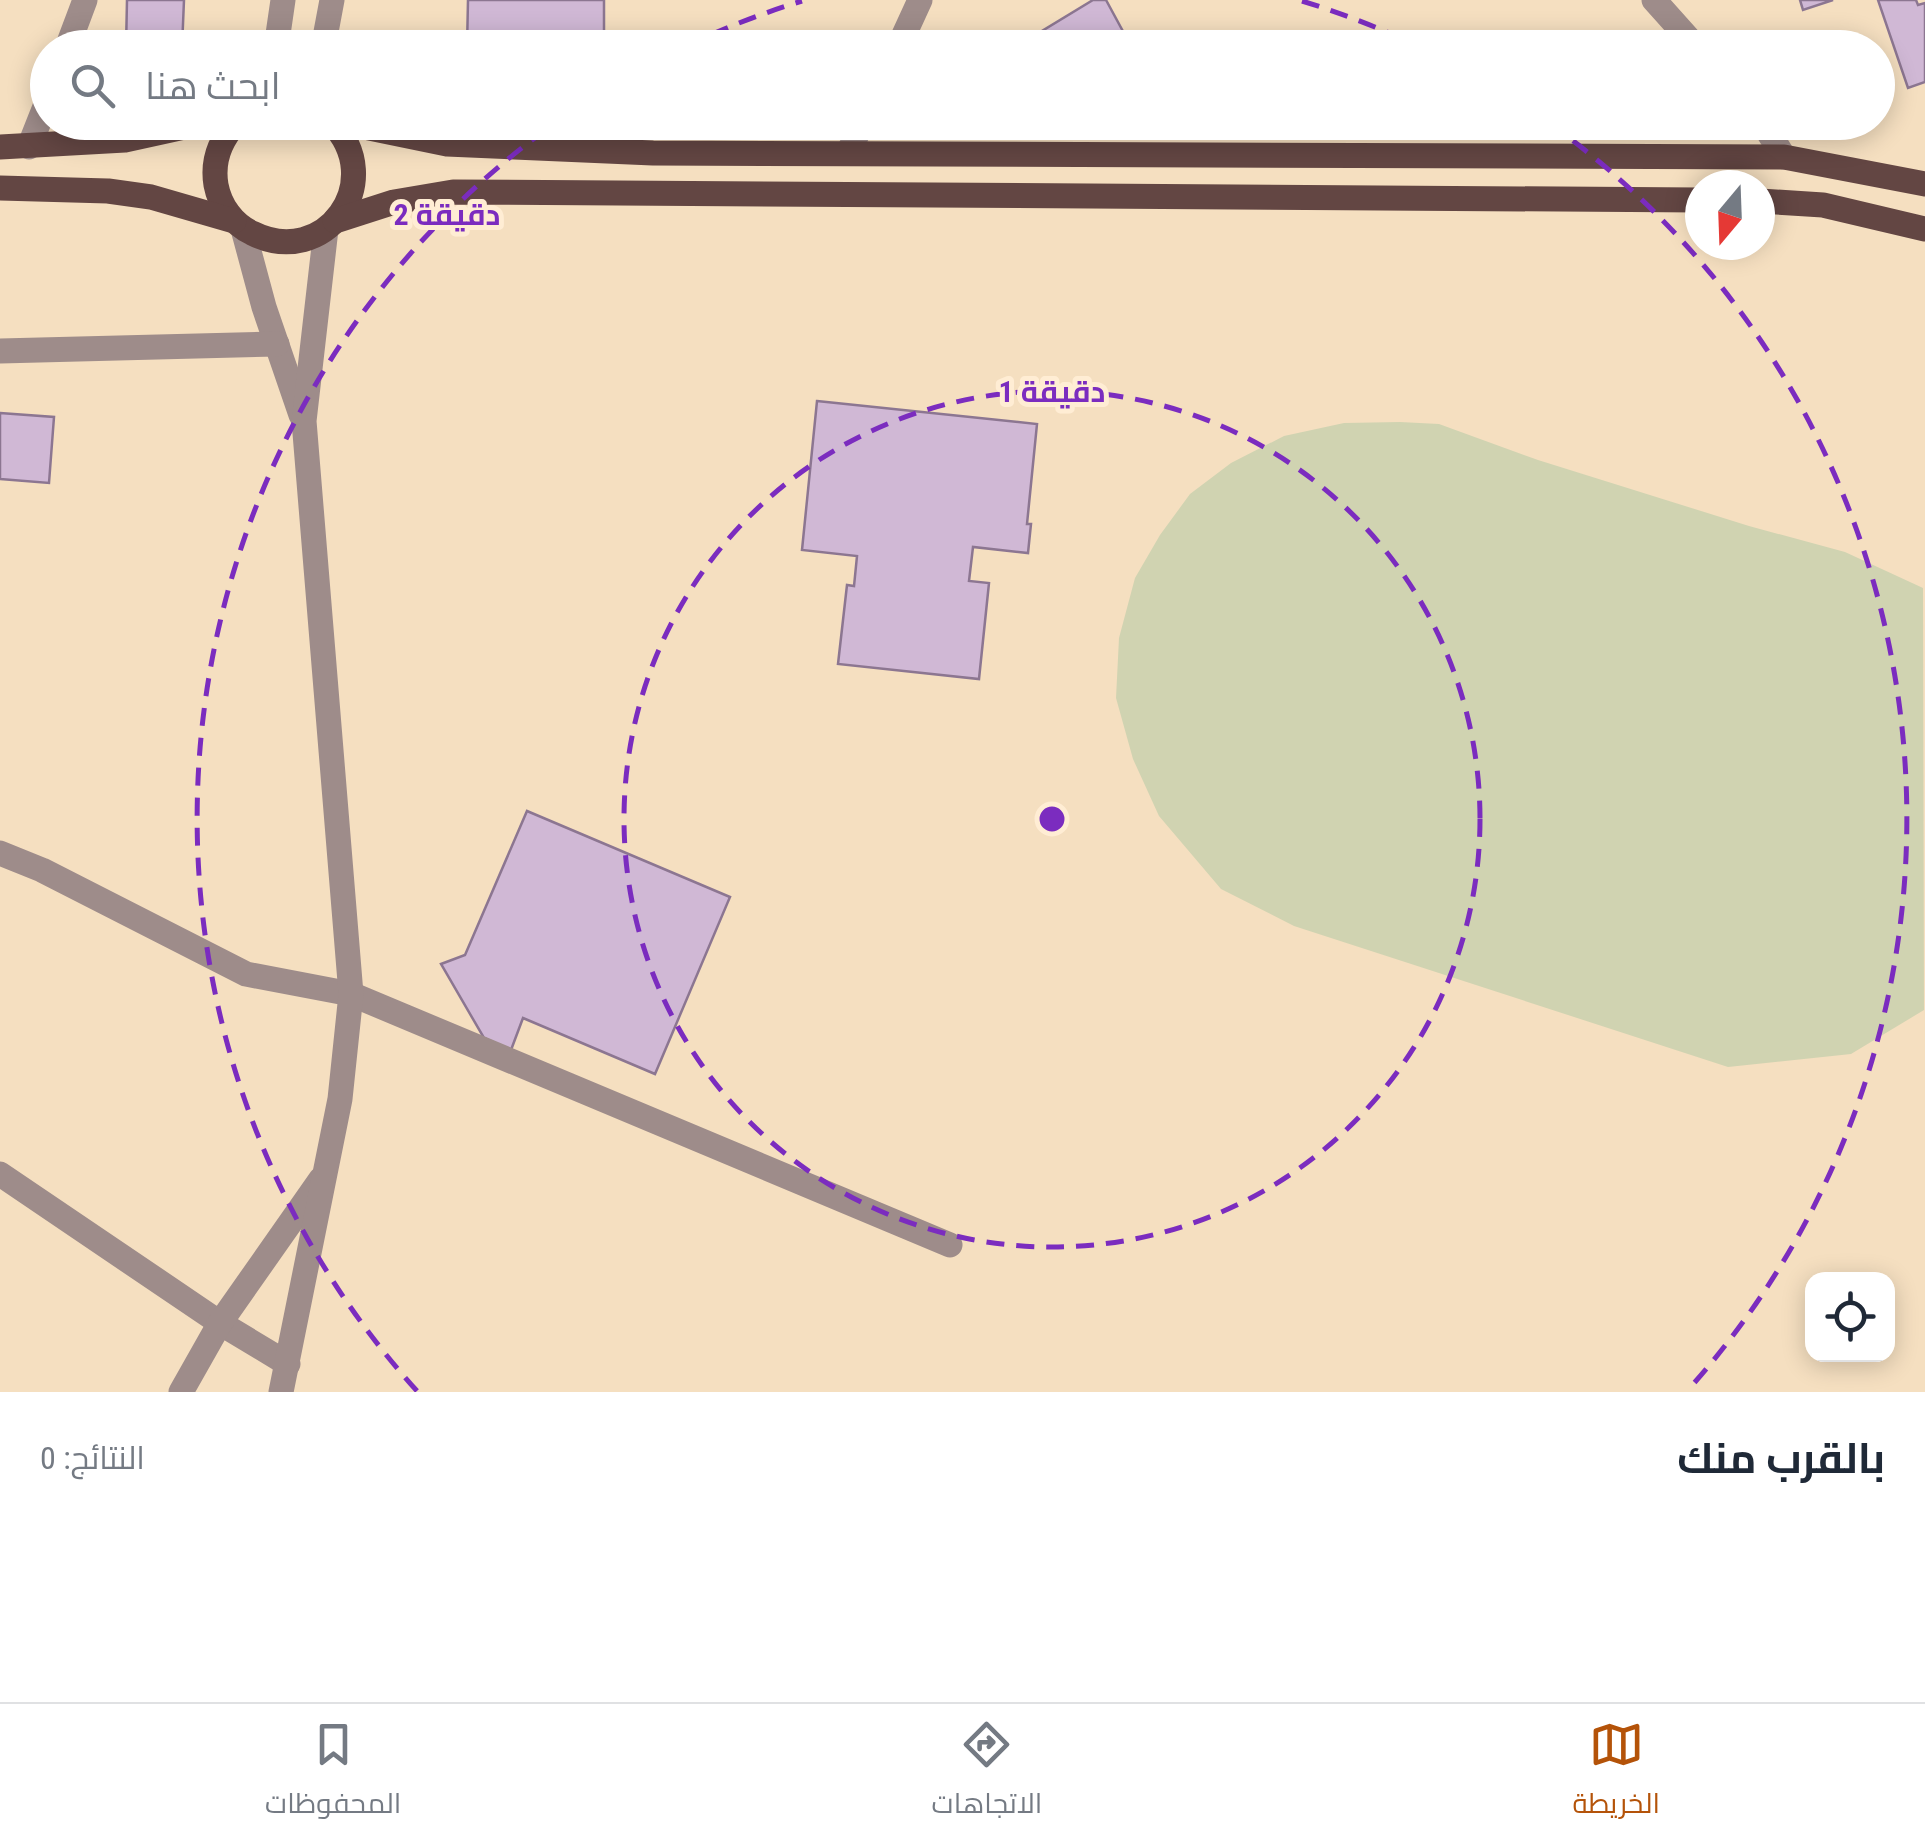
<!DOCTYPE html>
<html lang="ar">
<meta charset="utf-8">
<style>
body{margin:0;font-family:"Roboto Condensed",Cairo,sans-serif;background:#f6f6f7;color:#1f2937;direction:rtl}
.controls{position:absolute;right:30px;bottom:30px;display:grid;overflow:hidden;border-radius:20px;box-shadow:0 5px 25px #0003}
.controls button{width:90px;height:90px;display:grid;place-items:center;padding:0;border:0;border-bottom:2px solid #e0e1e3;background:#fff;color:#1f2937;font:50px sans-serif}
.compass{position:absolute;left:1685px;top:170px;width:90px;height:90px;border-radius:50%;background:#fff;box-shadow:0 5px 25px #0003;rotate:199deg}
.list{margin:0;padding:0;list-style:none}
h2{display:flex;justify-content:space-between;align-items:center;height:130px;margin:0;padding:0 40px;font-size:42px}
h2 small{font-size:32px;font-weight:400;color:#747a83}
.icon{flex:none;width:55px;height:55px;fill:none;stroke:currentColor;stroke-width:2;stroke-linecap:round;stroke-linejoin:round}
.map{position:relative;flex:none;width:1925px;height:1392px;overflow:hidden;direction:ltr}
.search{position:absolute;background:#fff;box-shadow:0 5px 25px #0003;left:30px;right:30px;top:30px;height:110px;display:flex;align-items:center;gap:25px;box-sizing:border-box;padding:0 35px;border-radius:55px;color:#747a83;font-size:38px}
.sheet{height:310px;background:#fff}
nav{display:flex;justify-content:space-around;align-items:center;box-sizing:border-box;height:140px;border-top:2px solid #e0e1e3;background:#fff;font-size:28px;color:#747a83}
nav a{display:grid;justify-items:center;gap:5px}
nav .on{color:#b45309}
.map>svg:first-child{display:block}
.green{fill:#d0d3b1}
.building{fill:#d0b8d5;stroke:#8c7691;stroke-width:2.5}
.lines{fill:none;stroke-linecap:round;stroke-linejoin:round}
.minor{stroke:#9e8c8a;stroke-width:25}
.major{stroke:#634643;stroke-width:25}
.ring{fill:none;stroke:#7b2cbf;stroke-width:5;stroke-dasharray:18 12}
.centre{fill:#7b2cbf;stroke:#ffedd4;stroke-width:5}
.ring-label{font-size:30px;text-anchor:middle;font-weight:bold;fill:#7b2cbf;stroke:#ffedd4;stroke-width:10;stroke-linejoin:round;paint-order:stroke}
</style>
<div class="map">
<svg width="1925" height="1392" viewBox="0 0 1925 1392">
<rect width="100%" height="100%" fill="#f5dfc0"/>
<!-- green -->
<polygon class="green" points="1400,422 1439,424 1538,460 1749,526 1845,552 1923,588 1924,1010 1851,1054 1728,1067 1294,926 1221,889 1159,816 1133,759 1116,698 1119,638 1135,578 1160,535 1190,494 1231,463 1284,436 1344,423"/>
<!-- building -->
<g class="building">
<polygon points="127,0 184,0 182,48 126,48"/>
<polygon points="468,0 604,0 604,48 467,48"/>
<polygon points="1093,0 1106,0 1132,48 1014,48"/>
<polygon points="1800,0 1833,0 1803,10"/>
<polygon points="1878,0 1916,0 1918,5 1925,3 1925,82 1908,88"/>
<polygon points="817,401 1037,424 1027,524 1031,524 1028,553 973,547 969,581 989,583 979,679 838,664 847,585 854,586 857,556 802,550"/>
<polygon points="0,413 54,417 49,483 0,479"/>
<polygon points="527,811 730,897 655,1074 523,1018 511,1050 484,1038 441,964 465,955"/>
</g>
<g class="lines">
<!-- minor -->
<g class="minor">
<polyline points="1654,0 1697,48"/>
<polyline points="67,48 85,0"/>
<polyline points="276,48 283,0"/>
<polyline points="323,48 332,0"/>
<polyline points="898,48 920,0"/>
<polyline points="1762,122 1784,157"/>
<polyline points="29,147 48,99"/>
<polyline points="848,153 863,122"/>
<polyline points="243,229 264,307 301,415"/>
<polyline points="0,351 277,344"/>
<polyline points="0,853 42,870 246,974 351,994 950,1245"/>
<polyline points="0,1174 220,1323 288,1364"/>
<polyline points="181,1392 220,1323 321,1179"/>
<polyline points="281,1392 340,1099 351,994 304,421 326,229"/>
</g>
<!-- major -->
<g class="major">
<path d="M237,122C220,140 212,161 216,185C220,206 233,224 252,233C325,270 389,181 331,122"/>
<polyline points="340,122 447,144 653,153 1784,157 1925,184"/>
<polyline points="0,147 125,140 207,122"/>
<polyline points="0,188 108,191 151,197 234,221"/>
<polyline points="1760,201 1823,205 1925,229"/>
<polyline points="335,221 394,202 453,192 1700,200"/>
</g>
</g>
<!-- distance rings -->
<g class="ring">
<circle cx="1052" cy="819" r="428"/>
<path d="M417 1391A855 855 0 0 1 555 123M684 47A855 855 0 0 1 802 1M1302 1A855 855 0 0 1 1420 47M1549 123A855 855 0 0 1 1687 1391"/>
</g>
<circle cx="1052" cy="819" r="15" class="centre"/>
<g class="ring-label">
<text x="447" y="225">2 دقيقة</text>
<text x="1052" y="402">1 دقيقة</text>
</g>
</svg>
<div class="controls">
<button><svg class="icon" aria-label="locate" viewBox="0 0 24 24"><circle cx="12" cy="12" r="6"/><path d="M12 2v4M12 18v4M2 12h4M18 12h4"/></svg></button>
</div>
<svg class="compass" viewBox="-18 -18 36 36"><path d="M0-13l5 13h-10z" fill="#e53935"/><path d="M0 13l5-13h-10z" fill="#747a83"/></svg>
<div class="search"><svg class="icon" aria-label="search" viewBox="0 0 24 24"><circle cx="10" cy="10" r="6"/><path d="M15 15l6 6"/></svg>ابحث هنا</div>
</div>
<section class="sheet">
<h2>بالقرب منك<small>النتائج: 0</small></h2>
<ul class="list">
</ul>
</section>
<nav>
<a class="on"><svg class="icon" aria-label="map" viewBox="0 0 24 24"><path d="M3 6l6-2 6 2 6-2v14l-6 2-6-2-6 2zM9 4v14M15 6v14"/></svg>الخريطة</a>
<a><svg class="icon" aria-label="directions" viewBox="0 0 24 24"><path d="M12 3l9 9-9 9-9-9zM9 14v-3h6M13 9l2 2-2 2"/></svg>الاتجاهات</a>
<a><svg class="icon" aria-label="saved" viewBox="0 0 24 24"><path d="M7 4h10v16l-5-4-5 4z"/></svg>المحفوظات</a>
</nav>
